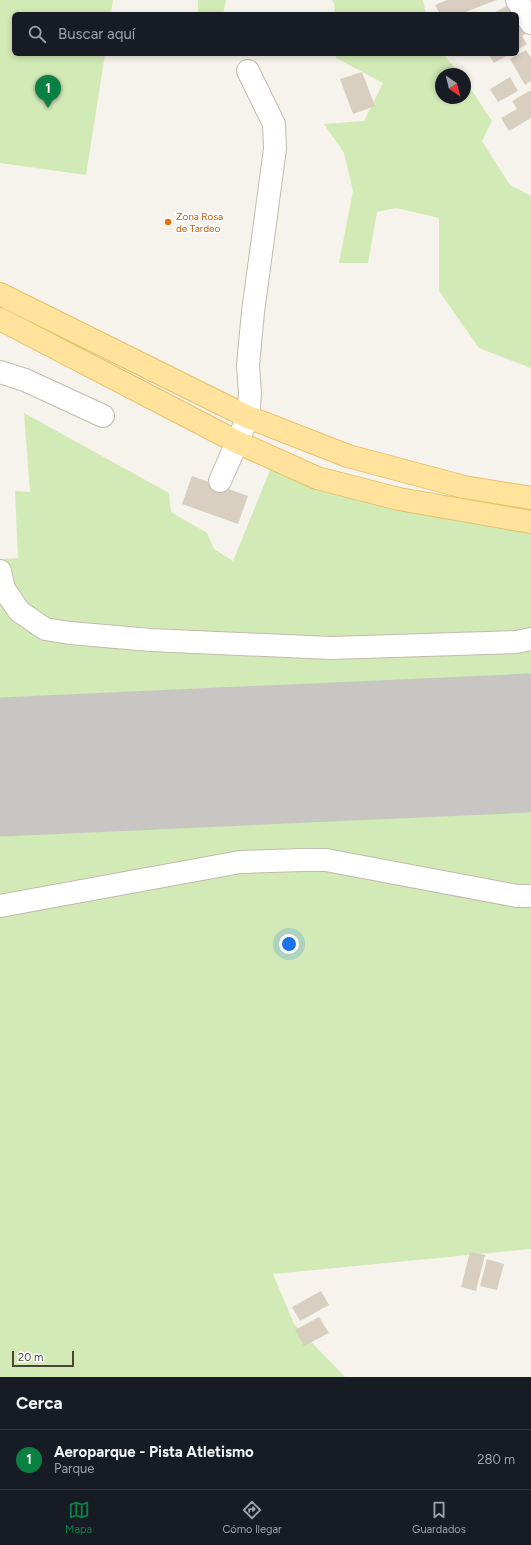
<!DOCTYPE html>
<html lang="es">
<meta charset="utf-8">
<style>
body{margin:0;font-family:Figtree,sans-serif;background:#20242c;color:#f1f3f6}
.compass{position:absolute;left:435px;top:68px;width:36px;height:36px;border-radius:50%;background:#171b24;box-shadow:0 2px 6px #0003;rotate:145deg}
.scale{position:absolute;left:12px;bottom:10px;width:62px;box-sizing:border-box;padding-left:4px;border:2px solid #4b4439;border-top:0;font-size:11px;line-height:14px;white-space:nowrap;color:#4b4439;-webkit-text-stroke:3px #fff;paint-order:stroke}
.you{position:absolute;left:289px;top:944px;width:14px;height:14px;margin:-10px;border:3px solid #fff;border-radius:50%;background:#1a73e8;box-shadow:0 0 0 6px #1a73e833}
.badge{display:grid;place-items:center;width:26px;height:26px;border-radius:50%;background:#0b8043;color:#fff;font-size:13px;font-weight:700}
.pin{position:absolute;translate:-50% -33px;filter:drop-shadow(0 1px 2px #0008)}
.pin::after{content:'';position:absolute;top:21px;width:14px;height:12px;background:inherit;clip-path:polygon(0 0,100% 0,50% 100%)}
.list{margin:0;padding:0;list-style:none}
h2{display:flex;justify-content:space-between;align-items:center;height:52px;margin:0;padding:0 16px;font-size:17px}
h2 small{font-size:13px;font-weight:400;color:#9ea1a6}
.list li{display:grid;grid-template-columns:26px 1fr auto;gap:12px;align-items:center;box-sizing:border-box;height:60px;padding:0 16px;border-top:1px solid #363941}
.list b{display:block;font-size:15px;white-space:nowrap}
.list p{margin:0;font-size:13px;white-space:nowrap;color:#9ea1a6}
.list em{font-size:13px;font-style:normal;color:#9ea1a6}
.icon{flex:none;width:22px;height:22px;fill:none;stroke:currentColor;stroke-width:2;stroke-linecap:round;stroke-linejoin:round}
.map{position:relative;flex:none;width:531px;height:1377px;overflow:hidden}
.search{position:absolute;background:#171b24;box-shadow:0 2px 6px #0003;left:12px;right:12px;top:12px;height:44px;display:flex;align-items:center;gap:10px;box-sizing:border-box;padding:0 14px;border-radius:6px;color:#9ea1a6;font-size:15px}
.sheet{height:112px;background:#171b24}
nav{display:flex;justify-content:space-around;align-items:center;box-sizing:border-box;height:56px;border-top:1px solid #363941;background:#171b24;font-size:11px;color:#9ea1a6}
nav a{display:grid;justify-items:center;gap:2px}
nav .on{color:#0b8043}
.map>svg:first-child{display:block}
.green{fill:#d2eab5}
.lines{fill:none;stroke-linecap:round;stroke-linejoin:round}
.runway{stroke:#c8c6c3;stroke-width:139}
.building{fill:#d8cfc1}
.minor-casing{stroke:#c2bbae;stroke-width:24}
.major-casing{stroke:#e6c16a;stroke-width:24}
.minor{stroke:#fff;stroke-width:22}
.major{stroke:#ffe39c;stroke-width:22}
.food-dot{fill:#e8710a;stroke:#fff;stroke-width:1.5}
.labels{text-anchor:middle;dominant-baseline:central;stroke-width:3;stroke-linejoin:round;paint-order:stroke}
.food-label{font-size:10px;fill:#c56008;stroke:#fff;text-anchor:start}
</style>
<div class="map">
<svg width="531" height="1377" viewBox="0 0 531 1377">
<rect width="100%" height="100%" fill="#f6f3ec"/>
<!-- green -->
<g class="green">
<polygon points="0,0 113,0 111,14 14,14 14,54 105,54 86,175 0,163"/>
<polygon points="198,0 226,0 223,14 198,14"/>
<polygon points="332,0 423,0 426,14 335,14 334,4"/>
<polygon points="336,54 443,54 460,74 441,74 441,98 465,98 465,80 492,121 482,141 510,185 531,196 531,368 479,348 439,291 439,218 396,208 377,212 368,263 339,263 353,191 344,153 324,124 364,121 383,83 336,58"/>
<polygon points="24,413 169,493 171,512 207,533 214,549 233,561 271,468 531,530 531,695 0,718 0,559 18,558 15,491 30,492"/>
<polygon points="531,798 531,1249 273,1274 294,1324 345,1377 0,1377 0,824"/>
</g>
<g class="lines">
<!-- runway -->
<polyline class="runway" points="0,767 531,743"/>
</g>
<!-- building -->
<g class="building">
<polygon points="447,0 497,0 460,14 440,14 435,5"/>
<polygon points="508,5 513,14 492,14"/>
<polygon points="517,20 525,34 522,36 527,44 517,50"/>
<polygon points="526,50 531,58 531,81 525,85 510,59"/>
<polygon points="488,54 510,54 494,63"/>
<polygon points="362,72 375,106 353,114 340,79"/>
<polygon points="510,77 518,91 498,102 490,89"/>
<polygon points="531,90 531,118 509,131 501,118 517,109 512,101"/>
<polygon points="192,476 248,496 238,524 182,504"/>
<polygon points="470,1252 485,1255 476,1291 461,1287"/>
<polygon points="487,1259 504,1264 497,1290 480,1286"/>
<polygon points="321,1291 329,1305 300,1321 292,1307"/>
<polygon points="319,1317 329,1333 304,1346 295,1330"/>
</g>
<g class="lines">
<defs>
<g id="minor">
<polyline points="517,0 531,23"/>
<polyline points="0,372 25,380 103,416"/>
<polyline points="220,481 248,417 250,394 248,365 253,312 275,149 274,124 248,71"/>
<polyline points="0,571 4,589 19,611 45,629 70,633 151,640 331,648 516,642 531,639"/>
<polyline points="0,906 240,862 302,860 326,860 517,896 531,896"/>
</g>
<g id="major">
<polyline points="0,294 248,417 348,456 464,487 531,498"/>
<polyline points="0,319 237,442 317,478 399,499 531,522"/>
</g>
</defs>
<!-- minor casing -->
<use href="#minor" class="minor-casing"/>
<!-- major casing -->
<use href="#major" class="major-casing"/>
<!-- minor -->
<use href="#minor" class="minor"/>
<!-- major -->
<use href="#major" class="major"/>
</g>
<!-- markers -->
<circle class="food-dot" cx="168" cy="222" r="4"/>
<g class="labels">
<!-- food labels -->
<g class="food-label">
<text x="176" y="216">Zona Rosa<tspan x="176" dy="12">de Tardeo</tspan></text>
</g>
</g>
</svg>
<svg class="compass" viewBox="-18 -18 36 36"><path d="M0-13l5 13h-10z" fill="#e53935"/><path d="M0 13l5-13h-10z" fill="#9ea1a6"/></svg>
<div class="scale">20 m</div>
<div class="you"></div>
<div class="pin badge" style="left:48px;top:108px">1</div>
<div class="search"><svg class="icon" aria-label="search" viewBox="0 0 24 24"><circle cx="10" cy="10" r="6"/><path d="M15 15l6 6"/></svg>Buscar aquí</div>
</div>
<section class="sheet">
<h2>Cerca<small></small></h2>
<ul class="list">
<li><span class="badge">1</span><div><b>Aeroparque - Pista Atletismo</b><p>Parque</p></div><em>280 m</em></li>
</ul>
</section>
<nav>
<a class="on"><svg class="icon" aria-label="map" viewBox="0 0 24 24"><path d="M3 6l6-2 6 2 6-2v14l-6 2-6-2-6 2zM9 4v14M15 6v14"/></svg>Mapa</a>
<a><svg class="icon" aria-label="directions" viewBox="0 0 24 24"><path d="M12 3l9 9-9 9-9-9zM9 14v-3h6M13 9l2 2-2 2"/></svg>Cómo llegar</a>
<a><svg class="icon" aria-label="saved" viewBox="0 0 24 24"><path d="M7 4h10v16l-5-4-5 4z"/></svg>Guardados</a>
</nav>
